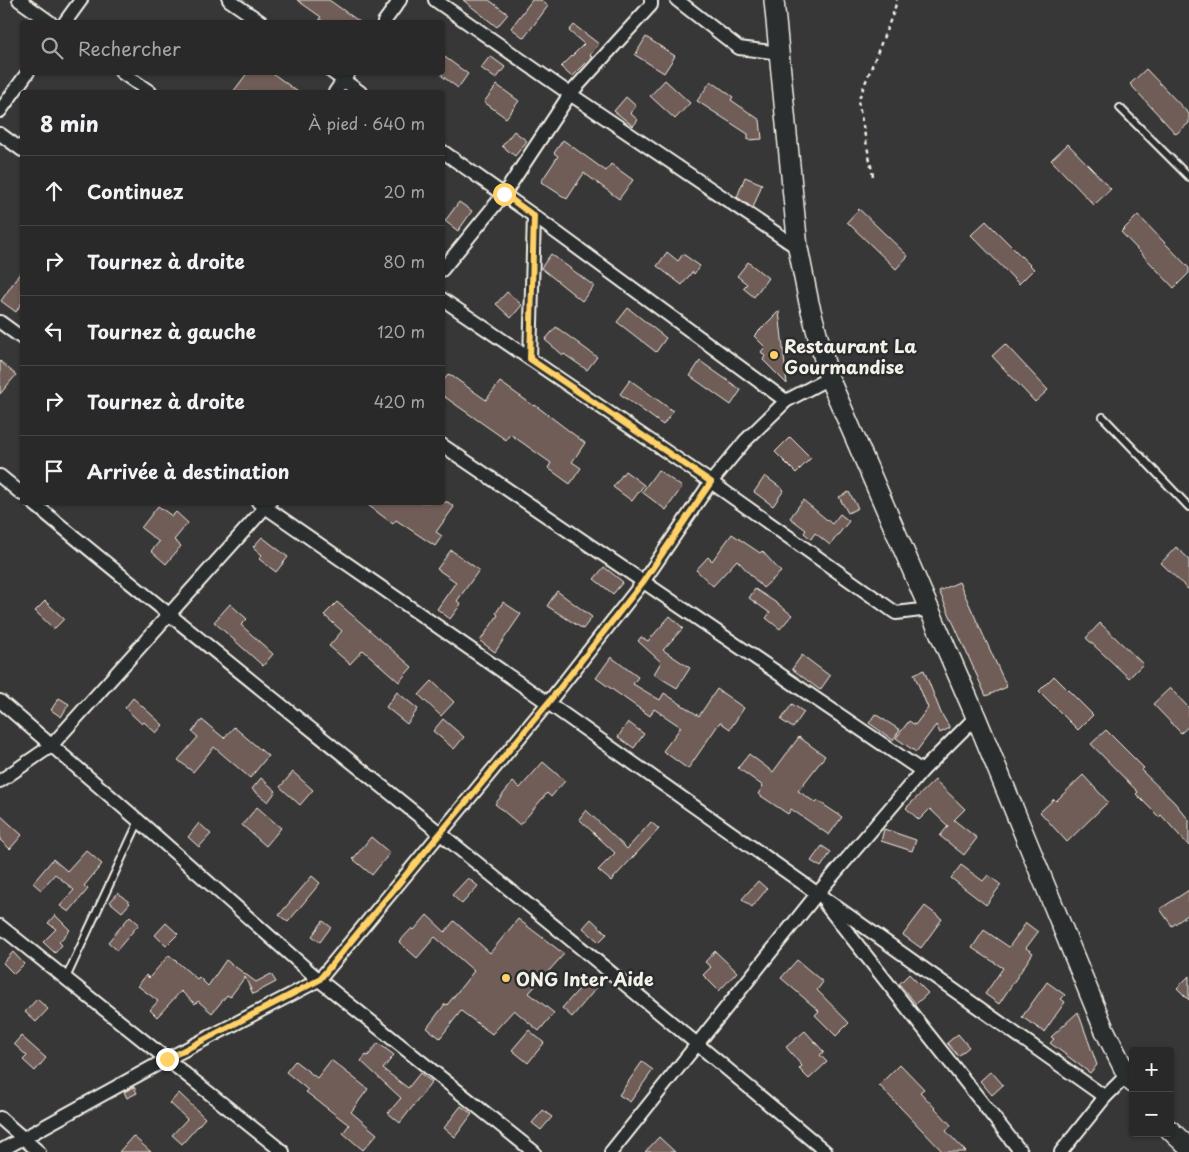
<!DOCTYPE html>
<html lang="fr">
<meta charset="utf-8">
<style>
body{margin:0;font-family:"Playpen Sans",sans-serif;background:#323131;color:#f1f3f6}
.controls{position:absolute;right:15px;bottom:15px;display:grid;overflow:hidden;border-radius:5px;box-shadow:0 1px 4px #0004}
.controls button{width:45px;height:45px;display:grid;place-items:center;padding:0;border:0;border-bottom:1px solid #464546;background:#2a2929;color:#f1f3f6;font:25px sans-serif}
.stop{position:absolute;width:15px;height:15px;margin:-11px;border:4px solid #ffd166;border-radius:50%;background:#fff}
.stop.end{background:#ffd166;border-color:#fff;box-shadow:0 1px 5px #0008}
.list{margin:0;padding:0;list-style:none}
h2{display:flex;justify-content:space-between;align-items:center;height:65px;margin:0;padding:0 20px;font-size:21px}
h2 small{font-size:16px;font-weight:400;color:#a5a6a8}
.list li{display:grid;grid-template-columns:32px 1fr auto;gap:15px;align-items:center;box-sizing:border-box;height:70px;padding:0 20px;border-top:1px solid #464546}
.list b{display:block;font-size:19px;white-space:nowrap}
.list em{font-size:16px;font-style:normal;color:#a5a6a8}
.icon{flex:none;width:28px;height:28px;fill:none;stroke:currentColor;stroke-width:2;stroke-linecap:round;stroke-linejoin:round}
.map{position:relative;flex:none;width:1189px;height:1152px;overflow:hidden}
.search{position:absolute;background:#2a2929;box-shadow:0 1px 4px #0004;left:20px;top:20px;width:425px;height:55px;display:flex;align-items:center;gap:12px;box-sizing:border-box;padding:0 18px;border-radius:5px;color:#a5a6a8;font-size:19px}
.panel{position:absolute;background:#2a2929;box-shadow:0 1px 4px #0004;left:20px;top:90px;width:425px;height:415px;border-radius:5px}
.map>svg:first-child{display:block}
.building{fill:#6f5d59;stroke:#f4f1e8}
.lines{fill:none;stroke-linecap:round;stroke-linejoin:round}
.lane-casing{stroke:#f4f1e8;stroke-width:10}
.street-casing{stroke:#f4f1e8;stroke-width:16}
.secondary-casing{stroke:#f4f1e8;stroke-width:22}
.path{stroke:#f4f1e8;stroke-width:2.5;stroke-dasharray:4 4;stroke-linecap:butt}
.lane{stroke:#2a2d2e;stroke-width:6}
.street{stroke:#2a2d2e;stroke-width:12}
.secondary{stroke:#2a2d2e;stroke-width:19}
.route{stroke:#ffd166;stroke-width:6}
.poi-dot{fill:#ffd166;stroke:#2a2d2e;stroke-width:2}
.labels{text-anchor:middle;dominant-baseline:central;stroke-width:5;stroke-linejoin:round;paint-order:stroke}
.poi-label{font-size:18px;font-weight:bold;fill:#f4f1e8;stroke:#2a2d2e;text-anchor:start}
</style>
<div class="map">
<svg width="1189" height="1152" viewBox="0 0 1189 1152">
<rect width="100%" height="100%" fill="#383737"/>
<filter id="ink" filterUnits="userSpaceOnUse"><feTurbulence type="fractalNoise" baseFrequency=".02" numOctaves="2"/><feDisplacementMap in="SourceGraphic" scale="10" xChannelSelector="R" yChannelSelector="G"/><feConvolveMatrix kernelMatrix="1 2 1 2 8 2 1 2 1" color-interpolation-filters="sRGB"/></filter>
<g filter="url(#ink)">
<!-- building -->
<g class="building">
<polygon points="297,0 329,0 360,22 325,22 319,19 321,17"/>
<polygon points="463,0 489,0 508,14 497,27"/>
<polygon points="532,0 541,0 548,6 524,38 511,28"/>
<polygon points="574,25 599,44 590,55 592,57 572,77 561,67 584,44 569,31"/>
<polygon points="646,37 675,56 664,73 635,55"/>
<polygon points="442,55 468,74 458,88 442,76"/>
<polygon points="490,56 505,67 496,79 481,68"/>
<polygon points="1146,69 1189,114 1189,123 1176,134 1130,84"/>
<polygon points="248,72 271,72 298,92 233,92"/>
<polygon points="665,80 690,103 675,119 650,96"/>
<polygon points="711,81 733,97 731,100 760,120 762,139 748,140 748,134 697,101"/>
<polygon points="497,85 519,101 506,118 484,102"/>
<polygon points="626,97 636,106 630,113 638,120 633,126 614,111"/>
<polygon points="514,131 527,141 515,156 502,146"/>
<polygon points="563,140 606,171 611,164 633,180 619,199 584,173 567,199 541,182 558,156 554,153"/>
<polygon points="1068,144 1111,189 1094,205 1051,160"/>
<polygon points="745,177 762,184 753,208 737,197"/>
<polygon points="459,202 472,211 458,231 445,221"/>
<polygon points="859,209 908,256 896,269 847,222"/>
<polygon points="1138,215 1189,268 1189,273 1174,288 1121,232"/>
<polygon points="986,221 1034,269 1019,284 971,235"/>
<polygon points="667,252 678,261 683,254 700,266 694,274 692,272 682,285 657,266"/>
<polygon points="551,254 594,286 582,301 541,268"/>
<polygon points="748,262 768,278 754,297 743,288 747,284 737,276"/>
<polygon points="22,270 22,302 16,312 1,301"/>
<polygon points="507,292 522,305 511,318 496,304"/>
<polygon points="628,308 666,338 656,352 617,322"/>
<polygon points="779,311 787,384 763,360 765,356 761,352 765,347 754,336"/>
<polygon points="556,327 597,357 587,370 564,354 563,355 545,340"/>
<polygon points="1005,344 1048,390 1035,402 992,356"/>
<polygon points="0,361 16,375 0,394"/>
<polygon points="700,361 741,390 731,405 690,376"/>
<polygon points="449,374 486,400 500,382 534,406 535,405 585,443 572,462 581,468 570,484 548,468 551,463 510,434 506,440 442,395 442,382"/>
<polygon points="630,380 673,411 663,425 620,394"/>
<polygon points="790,437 811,458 796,473 775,452"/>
<polygon points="658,470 682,487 666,510 642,492"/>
<polygon points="625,471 644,485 632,501 613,487"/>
<polygon points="765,476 784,490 773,506 754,492"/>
<polygon points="849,492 858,508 848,513 839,497"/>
<polygon points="803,500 832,524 840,514 849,521 830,545 815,533 811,539 804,533 806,530 790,518"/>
<polygon points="364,502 448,502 454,507 436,532 442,536 435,546 396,520 393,524"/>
<polygon points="158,506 172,516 176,512 188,523 174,540 181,546 166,564 151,551 159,542 141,528"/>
<polygon points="732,534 760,553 762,551 781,572 763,588 737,560 713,586 696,570 708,557 712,561"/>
<polygon points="262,537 288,557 276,572 259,559 262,555 253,547"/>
<polygon points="1176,547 1189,559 1189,590 1161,563"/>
<polygon points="451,550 479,570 457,601 461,604 450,619 437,609 456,582 437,569"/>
<polygon points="604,567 623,582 613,594 594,579"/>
<polygon points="959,582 1007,687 986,696 939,591"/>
<polygon points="755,589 778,604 792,615 780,629 766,618 770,613 749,598"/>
<polygon points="557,591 592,617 583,629 547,606"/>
<polygon points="45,601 64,619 54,629 35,611"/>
<polygon points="337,602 412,667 399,682 363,650 350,664 329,646 342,631 324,615"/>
<polygon points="503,602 521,614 495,652 480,641 498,615 496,613"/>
<polygon points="230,604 247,619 241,625 273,654 263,666 214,622"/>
<polygon points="670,616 683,628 663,650 690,668 677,688 654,674 661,662 638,641 641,637 648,641"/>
<polygon points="1100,623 1143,664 1129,678 1086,638"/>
<polygon points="802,655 830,676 820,690 792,669"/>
<polygon points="611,657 638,677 633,684 660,700 664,693 699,716 717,689 744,708 730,729 720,722 688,769 663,751 681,727 654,709 650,716 596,678"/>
<polygon points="924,670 941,713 950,728 940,733 936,725 916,752 896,738 909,721 915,725 928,708 914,674"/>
<polygon points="1054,676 1093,715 1078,730 1039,691"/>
<polygon points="432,681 454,702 441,716 419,695"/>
<polygon points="1170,688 1189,708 1189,726 1181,733 1153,704"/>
<polygon points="397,692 418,709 407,724 386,707"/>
<polygon points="59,698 69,704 61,717 51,710"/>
<polygon points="133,698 163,725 156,733 144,722 142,724 125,708"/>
<polygon points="792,704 804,712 793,728 781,720"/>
<polygon points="875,714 900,730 893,740 869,723"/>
<polygon points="443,719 464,737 454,749 433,731"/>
<polygon points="202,720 224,738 234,727 268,756 250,778 214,747 193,772 178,760 198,737 192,732"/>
<polygon points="628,722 644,734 634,748 618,737"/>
<polygon points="1106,730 1144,768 1141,770 1174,802 1189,820 1189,846 1161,815 1159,817 1136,794 1138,792 1091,744"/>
<polygon points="799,737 825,756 798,791 816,803 818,801 842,817 829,835 791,809 788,814 758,794 763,786 738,768 749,754 773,772"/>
<polygon points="543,762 565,781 551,797 547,793 520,825 495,804 513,782 520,788"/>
<polygon points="293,772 313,790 300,805 280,787"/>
<polygon points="1083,775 1108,802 1067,842 1040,812 1054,799 1056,801"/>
<polygon points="261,778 276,791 268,802 252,789"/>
<polygon points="935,780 965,809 954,820 977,838 964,855 940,836 948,826 930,809 919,820 906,808"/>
<polygon points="257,807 281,828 266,846 242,825"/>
<polygon points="586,810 627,849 651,822 659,829 611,881 598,870 615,853 579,819"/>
<polygon points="0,815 22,835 10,849 0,840"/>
<polygon points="199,823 211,834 199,847 188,837"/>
<polygon points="884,829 916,840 912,851 881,841"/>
<polygon points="371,837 390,853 372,875 353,859"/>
<polygon points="822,846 831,852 821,867 811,861"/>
<polygon points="86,850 102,864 84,886 88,889 69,912 60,906 74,890 55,874 41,890 33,883 53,859 67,871"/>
<polygon points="961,865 983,881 988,875 1001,885 986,905 951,878"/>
<polygon points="312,876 320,883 288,922 279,915"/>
<polygon points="468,878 478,886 462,904 452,895"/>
<polygon points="758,881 767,889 752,907 742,899"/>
<polygon points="1189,890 1189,914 1172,926 1160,909"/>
<polygon points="118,893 130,903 122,912 110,902"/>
<polygon points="925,906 942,919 921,948 903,935"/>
<polygon points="55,915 70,930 59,942 62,945 55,953 43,942 56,929 48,923"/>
<polygon points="427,915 445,932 454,921 490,953 518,919 564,954 529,993 554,1013 539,1031 514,1010 492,1034 461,1011 440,1038 427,1028 445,1004 447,1005 474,971 435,937 417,958 399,942 412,928 414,930"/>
<polygon points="130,916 139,924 117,950 108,942"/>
<polygon points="591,919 607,934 599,942 583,928"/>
<polygon points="323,921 331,927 320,942 312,936"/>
<polygon points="166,923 178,934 166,946 155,935"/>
<polygon points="1026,923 1038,932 1026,948 1033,953 999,1004 985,994 1003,968 972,948 984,930 1009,947"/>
<polygon points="715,951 737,972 719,991 703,975 711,967 705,962"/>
<polygon points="13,952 24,964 14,974 3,963"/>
<polygon points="169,955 197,979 199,977 208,986 226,960 256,982 271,974 276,982 253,994 245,977 230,997 227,995 212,1013 198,1001 195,1004 181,991 157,1017 150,1010 158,1001 138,986 146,975 149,978"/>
<polygon points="797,960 823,982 817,990 849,1023 836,1036 815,1015 819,1011 781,978"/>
<polygon points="909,974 928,993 916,1004 899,984"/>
<polygon points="1189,976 1189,1000 1177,988"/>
<polygon points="589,978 598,986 572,1017 562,1008"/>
<polygon points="1047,982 1065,995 1061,999 1065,1002 1044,1032 1022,1017"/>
<polygon points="37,999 48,1009 36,1022 25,1012"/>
<polygon points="1078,1012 1097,1065 1090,1073 1050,1043 1054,1039 1051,1037"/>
<polygon points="529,1030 544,1043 528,1063 512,1050"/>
<polygon points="805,1031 824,1052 820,1055 827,1062 809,1079 799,1069 802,1066 786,1047"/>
<polygon points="958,1034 969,1047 958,1056 947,1043"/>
<polygon points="21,1036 46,1058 35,1071 23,1060 27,1056 14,1044"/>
<polygon points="378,1043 394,1055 383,1069 408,1088 420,1073 432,1082 400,1123 388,1113 401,1098 361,1061 366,1055 368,1056"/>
<polygon points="331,1060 368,1089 351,1112 377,1134 363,1150 343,1133 349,1125 306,1092 308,1090 286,1072 295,1061 317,1078"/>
<polygon points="642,1062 653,1070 630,1102 619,1095"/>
<polygon points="900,1064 924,1089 920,1092 951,1125 946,1131 966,1152 943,1152 879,1085"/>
<polygon points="991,1071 1003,1085 992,1095 980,1081"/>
<polygon points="134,1087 137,1093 127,1098 124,1092"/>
<polygon points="179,1093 205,1118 182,1144 172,1135 187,1119 170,1103"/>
<polygon points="461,1106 472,1114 455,1137 444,1128"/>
<polygon points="543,1110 552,1117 541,1130 532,1123"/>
<polygon points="133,1136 151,1152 119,1152"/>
<polygon points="659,1137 675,1152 645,1152"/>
</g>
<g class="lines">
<defs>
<g id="lane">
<polyline points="1120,108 1189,177"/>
<polyline points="1103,417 1189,507"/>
<polyline points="66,978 139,821"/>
</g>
<g id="street">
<polyline points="19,0 50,22"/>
<polyline points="229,0 261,22"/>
<polyline points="435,0 570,94 798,248"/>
<polyline points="677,0 739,48 780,53"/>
<polyline points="65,22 81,0"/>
<polyline points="384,22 400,0"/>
<polyline points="121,72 150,92"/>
<polyline points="332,72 360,92"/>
<polyline points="335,92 349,72"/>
<polyline points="0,111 28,72"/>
<polyline points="0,134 22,150"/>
<polyline points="442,151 534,216 786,401"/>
<polyline points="442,270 504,194 570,94 651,5 651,0"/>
<polyline points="442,299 711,482 896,613 930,609"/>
<polyline points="0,322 22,338"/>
<polyline points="530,359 534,216"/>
<polyline points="442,445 922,771"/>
<polyline points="0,476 22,494"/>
<path d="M32,502C167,614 304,723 441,834C570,938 699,1045 826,1152"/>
<polyline points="258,502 548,703 1105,1097"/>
<polyline points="0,701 139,821 319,980 534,1152"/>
<polyline points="0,781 51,746 270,502"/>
<polyline points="826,905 1021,1152"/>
<polyline points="0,926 283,1152"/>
<polyline points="0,1118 39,1152"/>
<polyline points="0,1151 167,1059 319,980 548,703 643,582 711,482 745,441 786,401 829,378"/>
<polyline points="611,1152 817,894 922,771 976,717"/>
<polyline points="1061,1152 1105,1097 1127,1075"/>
</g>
<g id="secondary">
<polyline points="774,0 798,248 809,303 829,378 976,717 1104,1029 1127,1075 1133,1083"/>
<polyline points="1170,1130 1189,1148"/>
</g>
</defs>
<!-- lane casing -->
<use href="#lane" class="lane-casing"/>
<!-- street casing -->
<use href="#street" class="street-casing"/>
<!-- secondary casing -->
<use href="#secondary" class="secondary-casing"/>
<!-- path -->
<polyline class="path" points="873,176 858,101 894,11 897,0"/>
<!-- lane -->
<use href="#lane" class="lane"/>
<!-- street -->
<use href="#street" class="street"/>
<!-- secondary -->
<use href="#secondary" class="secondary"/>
</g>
</g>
<g class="lines" filter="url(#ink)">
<!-- route -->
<polyline class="route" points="167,1059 319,980 548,703 643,582 711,482 530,359 534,216 504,194"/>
</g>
<!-- markers -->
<g class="poi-dot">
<circle cx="774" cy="355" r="5"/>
<circle cx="506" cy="978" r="5"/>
</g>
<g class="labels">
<!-- poi labels -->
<g class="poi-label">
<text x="784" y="345">Restaurant La<tspan x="784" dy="21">Gourmandise</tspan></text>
<text x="516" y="978">ONG Inter Aide</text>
</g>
</g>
</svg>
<div class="controls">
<button>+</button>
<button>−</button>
</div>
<div class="stop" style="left:504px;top:194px"></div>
<div class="stop end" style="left:167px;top:1059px"></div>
<div class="search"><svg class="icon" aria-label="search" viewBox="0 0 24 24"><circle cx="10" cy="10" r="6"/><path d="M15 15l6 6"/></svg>Rechercher</div>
<section class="panel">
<h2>8 min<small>À pied · 640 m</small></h2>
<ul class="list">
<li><svg class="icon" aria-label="ahead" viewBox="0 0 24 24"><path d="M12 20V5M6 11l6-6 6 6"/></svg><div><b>Continuez</b></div><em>20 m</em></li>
<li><svg class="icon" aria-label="right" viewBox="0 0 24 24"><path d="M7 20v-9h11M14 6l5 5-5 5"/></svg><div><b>Tournez à droite</b></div><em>80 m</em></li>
<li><svg class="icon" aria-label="left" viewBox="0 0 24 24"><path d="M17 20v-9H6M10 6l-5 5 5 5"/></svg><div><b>Tournez à gauche</b></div><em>120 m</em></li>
<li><svg class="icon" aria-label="right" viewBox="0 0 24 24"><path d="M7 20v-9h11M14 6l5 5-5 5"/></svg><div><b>Tournez à droite</b></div><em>420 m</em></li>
<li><svg class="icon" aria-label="arrive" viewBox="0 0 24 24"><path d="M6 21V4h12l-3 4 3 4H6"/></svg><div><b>Arrivée à destination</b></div></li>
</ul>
</section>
</div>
